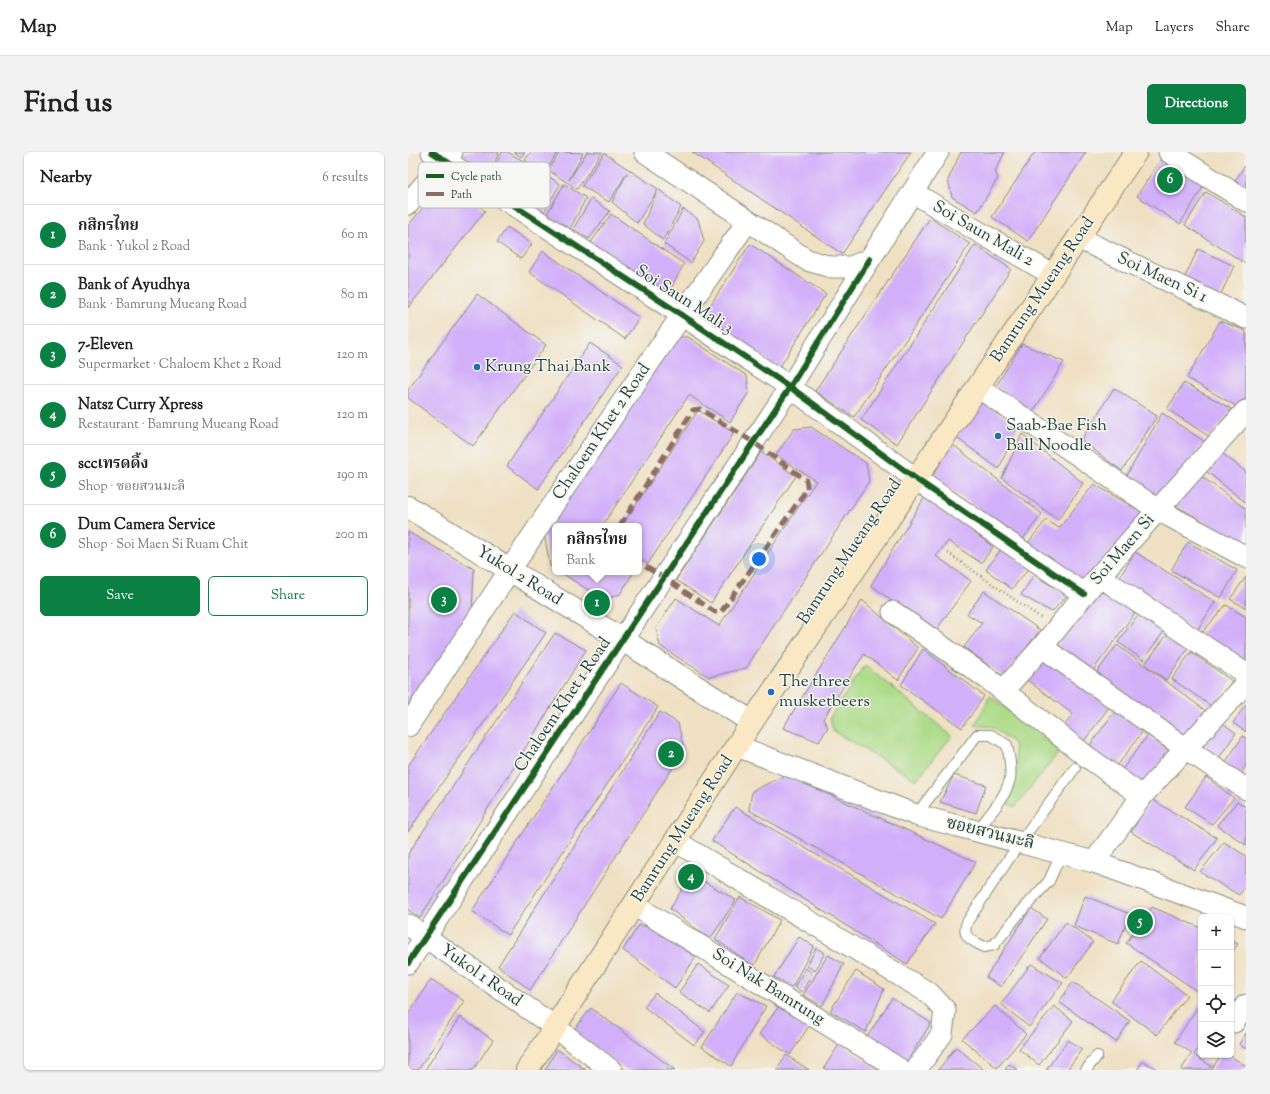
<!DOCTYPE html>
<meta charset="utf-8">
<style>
body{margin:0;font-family:"Sorts Mill Goudy","Noto Serif Thai",serif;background:#f2f2f2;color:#222}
.controls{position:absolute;right:12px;bottom:12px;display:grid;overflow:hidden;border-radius:6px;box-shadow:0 1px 3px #0004}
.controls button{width:36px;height:36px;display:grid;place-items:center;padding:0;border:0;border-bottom:1px solid #e0e0e0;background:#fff;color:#222;font:20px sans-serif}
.you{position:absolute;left:351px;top:407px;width:14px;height:14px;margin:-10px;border:3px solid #fff;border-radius:50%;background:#1a73e8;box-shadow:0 0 0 6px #1a73e833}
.badge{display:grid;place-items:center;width:26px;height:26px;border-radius:50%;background:#0b8043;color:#fff;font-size:13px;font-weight:700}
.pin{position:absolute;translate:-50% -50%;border:2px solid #fff;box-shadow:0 1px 4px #0006}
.popup{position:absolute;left:144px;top:371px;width:90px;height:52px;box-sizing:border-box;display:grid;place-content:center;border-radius:6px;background:#fff;filter:drop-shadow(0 1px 3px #0005);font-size:13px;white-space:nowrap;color:#767676}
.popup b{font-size:15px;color:#222}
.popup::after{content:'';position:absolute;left:50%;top:100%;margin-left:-8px;border:8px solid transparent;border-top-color:#fff}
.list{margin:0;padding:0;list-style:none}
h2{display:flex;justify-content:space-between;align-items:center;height:52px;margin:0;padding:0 16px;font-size:17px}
h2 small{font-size:13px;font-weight:400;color:#767676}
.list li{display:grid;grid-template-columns:26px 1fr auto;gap:12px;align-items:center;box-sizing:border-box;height:60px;padding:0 16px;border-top:1px solid #e0e0e0}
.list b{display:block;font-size:15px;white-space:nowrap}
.list p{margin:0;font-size:13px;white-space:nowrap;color:#767676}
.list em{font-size:13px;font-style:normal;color:#767676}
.actions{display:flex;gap:8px;padding:12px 16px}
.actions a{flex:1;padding:9px 0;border:1px solid #0b8043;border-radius:6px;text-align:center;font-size:14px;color:#0b8043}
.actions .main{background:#0b8043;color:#fff}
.icon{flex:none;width:22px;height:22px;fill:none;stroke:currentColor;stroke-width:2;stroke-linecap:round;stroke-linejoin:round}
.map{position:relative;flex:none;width:838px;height:918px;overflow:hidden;border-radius:6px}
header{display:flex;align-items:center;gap:24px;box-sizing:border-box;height:56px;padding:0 20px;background:#fff;border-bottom:1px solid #e0e0e0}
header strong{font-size:19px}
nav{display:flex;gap:22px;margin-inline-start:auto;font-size:14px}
.intro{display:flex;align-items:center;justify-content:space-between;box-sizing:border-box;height:96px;padding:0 24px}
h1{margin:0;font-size:28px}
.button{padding:10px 18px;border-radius:6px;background:#0b8043;color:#fff;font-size:14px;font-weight:700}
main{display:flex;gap:24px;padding:0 24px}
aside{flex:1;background:#fff;border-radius:6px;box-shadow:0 1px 3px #0004}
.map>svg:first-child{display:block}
.green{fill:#addb88;stroke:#668c5e}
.building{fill:#d2aff9}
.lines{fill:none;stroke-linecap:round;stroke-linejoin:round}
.service-casing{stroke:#878e7c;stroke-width:12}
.minor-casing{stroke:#878e7c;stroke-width:23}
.tertiary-casing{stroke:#878e7c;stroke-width:24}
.secondary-casing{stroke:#878e7c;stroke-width:24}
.path{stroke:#878e7c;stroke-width:2.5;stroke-dasharray:1 3;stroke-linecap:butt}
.service{stroke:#fff;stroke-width:10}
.minor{stroke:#fff;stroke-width:21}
.tertiary{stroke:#fff;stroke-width:22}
.secondary{stroke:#fae7c3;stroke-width:22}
.quiet{stroke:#8d6e63;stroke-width:5;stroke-dasharray:10 5;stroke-linecap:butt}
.cycleway-casing{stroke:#f6f6f2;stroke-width:8}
.cycleway{stroke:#1b5e20;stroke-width:6}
.poi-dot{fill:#1f6fb2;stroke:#f6f6f2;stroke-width:1.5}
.labels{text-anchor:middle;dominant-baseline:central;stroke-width:3;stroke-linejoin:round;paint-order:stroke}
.street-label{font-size:17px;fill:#1f3d34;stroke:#f6f6f2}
.poi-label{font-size:17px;fill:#1f3d34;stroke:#f6f6f2;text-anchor:start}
.key{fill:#f6f6f2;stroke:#b6beb9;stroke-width:1}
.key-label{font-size:11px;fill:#1f3d34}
</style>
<header>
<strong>Map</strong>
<nav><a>Map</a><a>Layers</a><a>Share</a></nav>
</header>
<div class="intro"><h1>Find us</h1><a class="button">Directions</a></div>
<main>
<aside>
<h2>Nearby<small>6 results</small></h2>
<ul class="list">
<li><span class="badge">1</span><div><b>กสิกรไทย</b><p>Bank · Yukol 2 Road</p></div><em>60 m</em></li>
<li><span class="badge">2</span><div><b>Bank of Ayudhya</b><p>Bank · Bamrung Mueang Road</p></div><em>80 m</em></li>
<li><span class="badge">3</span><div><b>7-Eleven</b><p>Supermarket · Chaloem Khet 2 Road</p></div><em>120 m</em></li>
<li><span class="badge">4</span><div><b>Natsz Curry Xpress</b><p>Restaurant · Bamrung Mueang Road</p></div><em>120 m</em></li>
<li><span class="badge">5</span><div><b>sccเทรดดิ้ง</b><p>Shop · ซอยสวนมะลิ</p></div><em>190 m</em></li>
<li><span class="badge">6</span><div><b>Dum Camera Service</b><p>Shop · Soi Maen Si Ruam Chit</p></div><em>200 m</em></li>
</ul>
<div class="actions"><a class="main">Save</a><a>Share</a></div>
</aside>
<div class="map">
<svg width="838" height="918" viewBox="0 0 838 918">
<rect width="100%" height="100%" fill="#f6f6f2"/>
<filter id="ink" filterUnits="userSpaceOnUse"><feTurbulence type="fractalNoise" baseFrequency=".025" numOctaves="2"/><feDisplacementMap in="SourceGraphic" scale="8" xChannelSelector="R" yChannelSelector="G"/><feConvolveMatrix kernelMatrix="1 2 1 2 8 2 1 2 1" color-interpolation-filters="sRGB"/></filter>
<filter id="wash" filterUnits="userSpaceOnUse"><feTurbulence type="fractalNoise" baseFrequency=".012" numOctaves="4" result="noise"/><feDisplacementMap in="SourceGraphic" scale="16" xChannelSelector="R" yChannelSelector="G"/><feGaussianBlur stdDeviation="0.9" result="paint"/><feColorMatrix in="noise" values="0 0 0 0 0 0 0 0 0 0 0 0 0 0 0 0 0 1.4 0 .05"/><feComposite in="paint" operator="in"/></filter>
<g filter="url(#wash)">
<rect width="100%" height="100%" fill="#efe0c3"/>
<!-- green -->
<g class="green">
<polygon points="457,513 544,584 508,628 425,579 422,565"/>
<path d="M582,544L652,599L607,655L600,652C607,628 610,616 606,591L585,575L567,573Z"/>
</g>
<g id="blocks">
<!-- building -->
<g class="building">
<polygon points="54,0 91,0 80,27 94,0 100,0 130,18 117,8 123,0 150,0 136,21 152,32 135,62 119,50 136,21 134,20 116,48 79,29 47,8"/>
<polygon points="106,0 117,0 113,5"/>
<polygon points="152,0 175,1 161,28 179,0 194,0 169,37 140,18"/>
<polygon points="284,0 503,0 434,102"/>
<polygon points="553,0 597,0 587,19 590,26 569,60 544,45 540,28"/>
<polygon points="627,0 678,0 620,89 584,65"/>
<polygon points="196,1 250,37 229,71 204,50 219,21 201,50 174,34"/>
<polygon points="754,5 797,32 772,72 729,44"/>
<polygon points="838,12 838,37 827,29"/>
<polygon points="156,32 178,46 161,79 138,64"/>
<polygon points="47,34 77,59 0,156 0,74 30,37"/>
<polygon points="250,37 273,55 255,88 235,72"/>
<polygon points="798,40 838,65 838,112 777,73"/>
<polygon points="183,47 202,59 181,87 165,77"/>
<polygon points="275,57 290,67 296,89 283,111 256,92"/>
<polygon points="203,62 276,112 262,138 247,136 182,92"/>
<polygon points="522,66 562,92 446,265 407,239"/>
<polygon points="99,75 124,92 113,107 89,90"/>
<polygon points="342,92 418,142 371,216 294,166"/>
<polygon points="567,93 603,117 489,292 453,268"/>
<polygon points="790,97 826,114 811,146 775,129"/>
<polygon points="135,99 231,166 217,187 121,120"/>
<polygon points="69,142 138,193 65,294 0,246 0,238"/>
<polygon points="812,169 838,179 838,246 828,254 779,226"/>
<polygon points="262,185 280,185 339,224 341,240 322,270 281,243 194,374 147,374 147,417 142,414 135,376"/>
<polygon points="182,191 215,213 130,337 99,314"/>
<polygon points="614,192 656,210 625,260 588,234"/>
<polygon points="776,231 824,257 802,285 759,257"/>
<polygon points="706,236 749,264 714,319 673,288"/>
<polygon points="572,246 609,275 591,317 549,286"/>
<polygon points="290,258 326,281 240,412 231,406 231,374 214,374"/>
<polygon points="754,261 797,290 749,349 718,325"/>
<polygon points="403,275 458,311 461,329 338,516 301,525 252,494 248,476 268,446 311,474 408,329 368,303 386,277"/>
<polygon points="614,282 675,331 650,368 594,326"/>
<polygon points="544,292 634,362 615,387 524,325"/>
<polygon points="811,299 838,320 838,351 797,318"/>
<polygon points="353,300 388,324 303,451 268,428"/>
<polygon points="793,324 838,357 838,394 765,352"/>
<polygon points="686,332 737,362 674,430 620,391 638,368 651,376"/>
<polygon points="518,343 585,395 573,411 540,389 528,404 563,429 526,481 463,433"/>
<polygon points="0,380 66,417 64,461 0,555"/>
<polygon points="780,390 829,418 813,446 763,418"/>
<polygon points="593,397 622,415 604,437 578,418"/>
<polygon points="727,400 807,450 788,480 709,430"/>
<polygon points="152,420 226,420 212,442 196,448"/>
<polygon points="626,423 659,443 644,460 613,443"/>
<polygon points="838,425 838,456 822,447"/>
<polygon points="693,433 728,459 684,520 649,494"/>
<polygon points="576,439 632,478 596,525 556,495 574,471 559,462"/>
<polygon points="454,448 510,496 490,528 456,502 415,567 420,575 411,590 375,576"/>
<polygon points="818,453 838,465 838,508 829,509 792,483"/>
<polygon points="107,459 138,481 0,680 0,614"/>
<polygon points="732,460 757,478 735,508 710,490"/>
<polygon points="762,479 782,494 758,528 737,512"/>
<polygon points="147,481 178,498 12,766 0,758 0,702"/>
<polygon points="709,493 798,559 777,587 689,520"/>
<polygon points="515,497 576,544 554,576 493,533"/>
<polygon points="783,500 824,529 806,556 764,527"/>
<polygon points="635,506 701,555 674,592 654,577 665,562 619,528"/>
<polygon points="213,531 250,555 100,783 64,759"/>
<polygon points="838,552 838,580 825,571"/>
<polygon points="707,559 735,579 707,617 679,597"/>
<polygon points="252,560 270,571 276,598 122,838 90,814"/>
<polygon points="813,570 828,581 808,610 792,599"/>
<polygon points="740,583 761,599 734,635 713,619"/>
<polygon points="835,584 838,586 838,614 831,624 815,614"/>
<polygon points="378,623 568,710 533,767 341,658 344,639"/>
<polygon points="546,623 578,633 568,661 532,650"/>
<polygon points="798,625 826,646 804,672 777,655"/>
<polygon points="743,647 809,686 786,718 723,680"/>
<polygon points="829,650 838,655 838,693 809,673"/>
<polygon points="327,655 527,772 499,812 304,689"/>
<polygon points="816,690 838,704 838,734 831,743 792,720"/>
<polygon points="283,722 328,748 302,787 262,757"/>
<polygon points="677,744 722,762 710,792 666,774"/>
<polygon points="332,745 372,768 346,814 307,787"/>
<polygon points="744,755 793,776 792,841 718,791"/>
<polygon points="623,756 639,767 593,835 578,825"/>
<polygon points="658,770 685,790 659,826 632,806"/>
<polygon points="231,773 244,776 288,805 267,836 215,798"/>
<polygon points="391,785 406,794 384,835 366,825"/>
<polygon points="823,789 830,792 823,801"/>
<polygon points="408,796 417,801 407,819 399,814"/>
<polygon points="420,803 436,812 414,854 395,843"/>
<polygon points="733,809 779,843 749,883 703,849"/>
<polygon points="290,812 321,833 302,861 271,840"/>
<polygon points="623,812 655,831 621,875 593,852"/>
<polygon points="398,816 404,821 394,840 386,835"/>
<polygon points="448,819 476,837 458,880 422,859"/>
<polygon points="23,827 56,849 10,918 0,918 0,862"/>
<polygon points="665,830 722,869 708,890 651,850"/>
<polygon points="329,840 358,854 323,914 294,895"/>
<polygon points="247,841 297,880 286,893 236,855"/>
<polygon points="484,846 523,871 498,911 459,885"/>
<polygon points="793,850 793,892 786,903 803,914 800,918 773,918 784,901 767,890"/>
<polygon points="371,854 401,874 382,903 351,882"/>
<polygon points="587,854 618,882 589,916 554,887"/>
<polygon points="646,854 665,869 631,913 611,897"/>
<polygon points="183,856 267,918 218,918 165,879"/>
<polygon points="52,865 85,888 65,918 17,918"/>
<polygon points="838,881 838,897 831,892"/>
<polygon points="660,888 674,897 659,918 638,918"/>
<polygon points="432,891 471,918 419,918 416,916"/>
<polygon points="548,895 575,917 574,918 530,918"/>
<polygon points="149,897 178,918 137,918"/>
<polygon points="378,903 401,918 368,918"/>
<polygon points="813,903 821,903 838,914 838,918 803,918"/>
<polygon points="735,909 750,918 729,918"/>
<polygon points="601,912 610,918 597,918"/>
</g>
</g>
</g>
<g filter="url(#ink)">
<use href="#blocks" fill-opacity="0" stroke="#878e7c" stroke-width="1"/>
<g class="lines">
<defs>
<g id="service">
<path d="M508,663L569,583H583L599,593C601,604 604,616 602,627C597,647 580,664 568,680"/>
<path d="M654,700L641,729L610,763L586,793L576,795C564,788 553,786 559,770L612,690L667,616"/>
<polyline points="678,918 689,904"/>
</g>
<g id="minor">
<polyline points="24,0 274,163 382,235 508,327 676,442"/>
<polyline points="237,0 399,108 423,115 443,115 462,107 530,0"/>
<polyline points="761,0 838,49"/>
<polyline points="506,41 566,77 645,123"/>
<polyline points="0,52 44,0"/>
<polyline points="670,86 838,166"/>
<polyline points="570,235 750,358 838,405"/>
<polyline points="691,424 838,522"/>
<polyline points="485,460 580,527 678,604 734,644"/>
<polyline points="634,495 777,596 838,637"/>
<polyline points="595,539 634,495 691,424 838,259"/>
<path d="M0,574C110,404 222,235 340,69"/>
<polyline points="329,594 508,663 686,710 838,765"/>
<polyline points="267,689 521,841 537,858 534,882 508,918"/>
<polyline points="686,710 734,644 838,531"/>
<polyline points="226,753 493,918"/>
<polyline points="0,773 147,875 203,918"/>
<polyline points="0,811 382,235 462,107"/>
<polyline points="826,870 838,853"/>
</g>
<polyline id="tertiary" points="0,355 215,488 344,570"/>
<polyline id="secondary" points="119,918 344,570 728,0"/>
</defs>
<!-- service casing -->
<use href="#service" class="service-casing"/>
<!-- minor casing -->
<use href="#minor" class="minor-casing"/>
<!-- tertiary casing -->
<use href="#tertiary" class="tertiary-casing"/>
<!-- secondary casing -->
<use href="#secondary" class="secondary-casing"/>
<!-- path -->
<polyline class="path" points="540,401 633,466"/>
<!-- service -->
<use href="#service" class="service"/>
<!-- minor -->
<use href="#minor" class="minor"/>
<!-- tertiary -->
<use href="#tertiary" class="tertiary"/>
<!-- secondary -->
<use href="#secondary" class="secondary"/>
<!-- quiet -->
<polyline class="quiet" points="212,374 285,258 292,257 345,290 398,328 399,332 399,337 313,460 307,460 255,425 231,411"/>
<defs>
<g id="cycleway">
<polyline points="24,0 274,163 382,235 508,327 676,442"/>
<polyline points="0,811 382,235 462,107"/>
</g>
</defs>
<!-- cycleway casing -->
<use href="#cycleway" class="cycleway-casing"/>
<!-- cycleway -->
<use href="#cycleway" class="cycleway"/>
</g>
</g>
<!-- markers -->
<g class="poi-dot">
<circle cx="69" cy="215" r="4"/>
<circle cx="590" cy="284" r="4"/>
<circle cx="363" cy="540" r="4"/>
</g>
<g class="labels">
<!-- street labels -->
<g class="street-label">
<text transform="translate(575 82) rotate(30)">Soi Saun Mali 2</text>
<text transform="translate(754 126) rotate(25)">Soi Maen Si 1</text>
<text transform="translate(635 138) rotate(-56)">Bamrung Mueang Road</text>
<text transform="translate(276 148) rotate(33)">Soi Saun Mali 3</text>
<text transform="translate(194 280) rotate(-56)">Chaloem Khet 2 Road</text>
<text transform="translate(715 398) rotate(-49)">Soi Maen Si</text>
<text transform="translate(442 400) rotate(-56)">Bamrung Mueang Road</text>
<text transform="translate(111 424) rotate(32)">Yukol 2 Road</text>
<text transform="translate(155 553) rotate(-56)">Chaloem Khet 1 Road</text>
<text transform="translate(275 677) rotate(-57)">Bamrung Mueang Road</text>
<text transform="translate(582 682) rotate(14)">ซอยสวนมะลิ</text>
<text transform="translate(73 824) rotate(35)">Yukol 1 Road</text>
<text transform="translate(360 835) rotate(32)">Soi Nak Bamrung</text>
</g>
<!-- poi labels -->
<g class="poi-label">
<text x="77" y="215">Krung Thai Bank</text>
<text x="598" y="274">Saab-Bae Fish<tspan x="598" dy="20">Ball Noodle</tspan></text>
<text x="371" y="530">The three<tspan x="371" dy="20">musketbeers</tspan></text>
</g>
</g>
<!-- legend -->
<rect x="10" y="10" width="132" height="46" rx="6" class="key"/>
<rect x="18" y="22" width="18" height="4" fill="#1b5e20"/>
<rect x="18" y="40" width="18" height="4" fill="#8d6e63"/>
<g class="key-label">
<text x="43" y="28">Cycle path</text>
<text x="43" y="46">Path</text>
</g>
</svg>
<div class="controls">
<button>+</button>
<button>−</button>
<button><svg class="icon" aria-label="locate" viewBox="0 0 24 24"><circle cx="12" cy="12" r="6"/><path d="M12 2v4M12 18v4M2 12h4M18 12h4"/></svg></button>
<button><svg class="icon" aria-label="layers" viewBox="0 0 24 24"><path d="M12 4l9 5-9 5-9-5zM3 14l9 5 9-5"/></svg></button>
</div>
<div class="you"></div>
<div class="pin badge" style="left:189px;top:451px">1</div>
<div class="popup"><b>กสิกรไทย</b>Bank</div>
<div class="pin badge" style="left:263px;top:602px">2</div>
<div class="pin badge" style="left:36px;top:448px">3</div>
<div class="pin badge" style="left:283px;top:725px">4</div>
<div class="pin badge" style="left:732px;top:770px">5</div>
<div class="pin badge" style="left:762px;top:28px">6</div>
</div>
</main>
